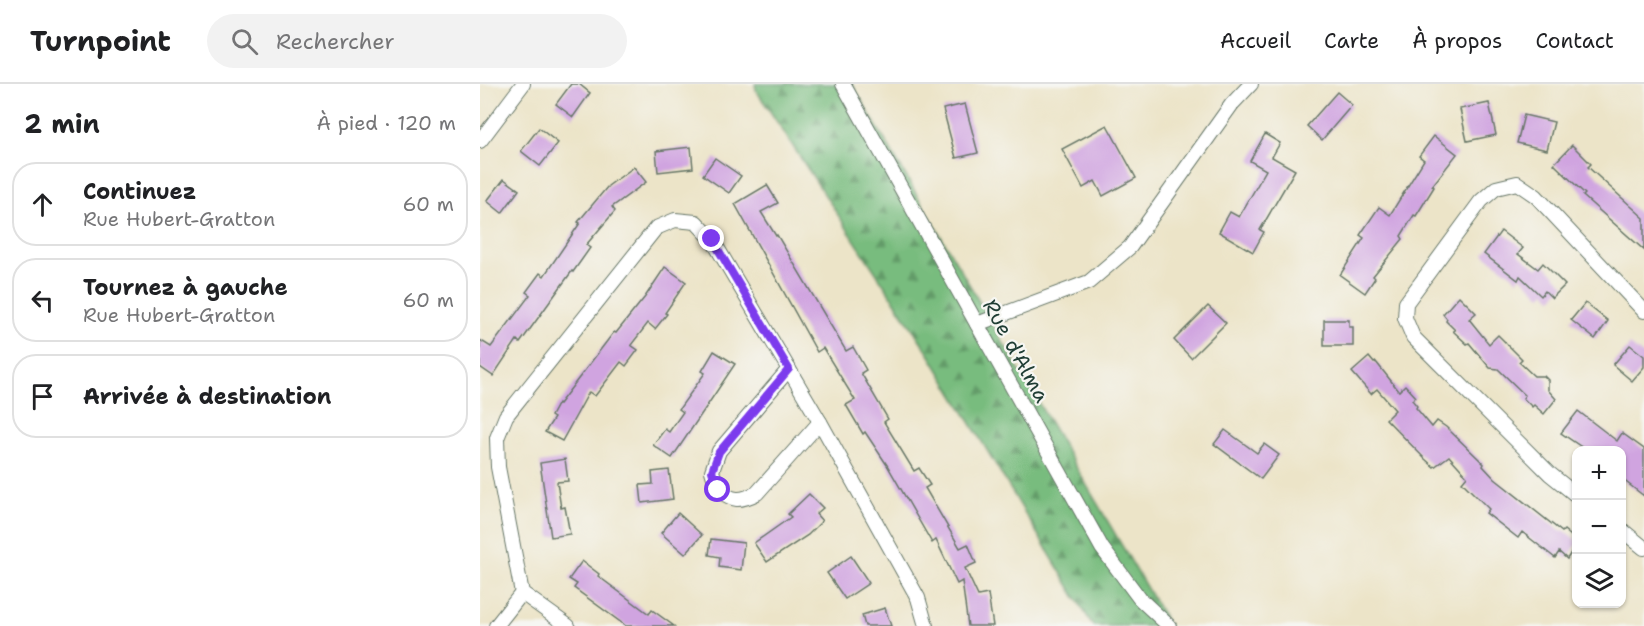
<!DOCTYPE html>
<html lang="fr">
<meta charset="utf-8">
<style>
body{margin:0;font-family:"Shantell Sans",sans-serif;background:#f2f2f2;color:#202124}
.controls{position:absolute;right:18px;bottom:18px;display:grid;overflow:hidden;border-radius:12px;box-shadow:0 2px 4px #0004}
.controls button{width:54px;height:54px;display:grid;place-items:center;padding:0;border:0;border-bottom:2px solid #e0e0e0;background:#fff;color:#202124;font:30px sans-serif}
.stop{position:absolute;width:18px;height:18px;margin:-14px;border:4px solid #7c3aed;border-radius:50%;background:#fff}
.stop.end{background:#7c3aed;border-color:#fff;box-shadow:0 2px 6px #0008}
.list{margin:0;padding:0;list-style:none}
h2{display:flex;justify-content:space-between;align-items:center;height:78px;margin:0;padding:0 24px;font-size:26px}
h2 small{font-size:20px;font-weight:400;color:#757577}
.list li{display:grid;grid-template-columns:39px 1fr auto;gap:18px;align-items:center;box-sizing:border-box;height:84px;margin:0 12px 12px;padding:0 12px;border:2px solid #e0e0e0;border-radius:24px}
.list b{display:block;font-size:22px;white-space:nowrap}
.list p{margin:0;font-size:20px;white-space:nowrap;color:#757577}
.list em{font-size:20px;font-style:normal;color:#757577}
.icon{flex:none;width:33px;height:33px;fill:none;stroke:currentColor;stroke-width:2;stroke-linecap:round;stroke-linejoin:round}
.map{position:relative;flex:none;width:1164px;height:542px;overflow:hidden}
header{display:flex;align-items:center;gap:36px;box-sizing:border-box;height:84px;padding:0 30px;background:#fff;border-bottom:2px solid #e0e0e0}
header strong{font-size:28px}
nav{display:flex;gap:33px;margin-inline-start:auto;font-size:21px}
.search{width:420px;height:54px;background:#f2f2f2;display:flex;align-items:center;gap:15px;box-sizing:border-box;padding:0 21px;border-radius:33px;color:#757577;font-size:22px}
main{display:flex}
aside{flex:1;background:#fff}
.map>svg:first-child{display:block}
.forest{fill:url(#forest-firs);stroke:#4c7c59;stroke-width:1.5}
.building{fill:#d0a4e0}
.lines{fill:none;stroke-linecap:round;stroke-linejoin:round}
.minor-casing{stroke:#677768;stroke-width:16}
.minor{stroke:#fff;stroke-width:14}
.route{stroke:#7c3aed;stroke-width:8}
.labels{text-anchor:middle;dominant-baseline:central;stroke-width:4.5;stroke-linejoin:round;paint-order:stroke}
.street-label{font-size:21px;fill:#1f3d34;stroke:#f6f6f2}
</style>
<header>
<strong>Turnpoint</strong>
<div class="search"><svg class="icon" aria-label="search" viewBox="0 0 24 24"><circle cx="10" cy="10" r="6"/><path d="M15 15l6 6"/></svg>Rechercher</div>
<nav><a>Accueil</a><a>Carte</a><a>À propos</a><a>Contact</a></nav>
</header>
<main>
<aside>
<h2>2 min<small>À pied · 120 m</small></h2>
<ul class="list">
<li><svg class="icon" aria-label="ahead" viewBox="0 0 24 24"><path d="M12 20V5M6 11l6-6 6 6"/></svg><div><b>Continuez</b><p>Rue Hubert-Gratton</p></div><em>60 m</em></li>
<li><svg class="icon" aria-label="left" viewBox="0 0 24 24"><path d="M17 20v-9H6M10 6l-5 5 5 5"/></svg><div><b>Tournez à gauche</b><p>Rue Hubert-Gratton</p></div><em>60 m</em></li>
<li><svg class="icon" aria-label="arrive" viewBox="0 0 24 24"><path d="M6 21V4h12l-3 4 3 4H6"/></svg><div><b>Arrivée à destination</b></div></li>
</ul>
</aside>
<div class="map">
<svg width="1164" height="542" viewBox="0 0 1164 542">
<defs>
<pattern id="forest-firs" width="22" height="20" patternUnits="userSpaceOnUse" patternTransform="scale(1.5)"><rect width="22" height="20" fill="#78bc7e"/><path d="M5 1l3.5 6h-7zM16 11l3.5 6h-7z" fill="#629a68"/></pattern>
</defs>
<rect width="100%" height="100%" fill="#f6f6f2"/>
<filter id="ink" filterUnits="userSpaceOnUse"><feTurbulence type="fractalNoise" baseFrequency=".0167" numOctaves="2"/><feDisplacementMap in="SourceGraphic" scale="12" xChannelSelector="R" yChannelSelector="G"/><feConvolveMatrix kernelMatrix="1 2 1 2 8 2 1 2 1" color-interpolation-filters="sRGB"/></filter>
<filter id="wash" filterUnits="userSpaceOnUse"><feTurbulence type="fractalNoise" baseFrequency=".008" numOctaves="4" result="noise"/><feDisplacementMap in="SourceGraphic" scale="24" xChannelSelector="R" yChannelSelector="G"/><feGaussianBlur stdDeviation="1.35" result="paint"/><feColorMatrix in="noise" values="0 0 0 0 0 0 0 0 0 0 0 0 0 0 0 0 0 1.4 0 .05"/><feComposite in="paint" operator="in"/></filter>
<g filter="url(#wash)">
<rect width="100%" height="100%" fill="#ece4c8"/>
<!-- forest -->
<polygon class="forest" points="275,0 372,0 689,542 613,542 446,265 276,6"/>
<g id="blocks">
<!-- building -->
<g class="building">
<polygon points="91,0 99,0 110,9 93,33 76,20"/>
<polygon points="857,8 872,21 842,56 827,42"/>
<polygon points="1009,19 1016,51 987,57 980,25"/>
<polygon points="485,20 498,69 476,74 463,25"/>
<polygon points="1044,31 1074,38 1067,66 1037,59"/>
<polygon points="627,41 656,94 623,112 615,97 603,104 582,65"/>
<polygon points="59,44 78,59 60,82 41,67"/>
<polygon points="785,50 800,59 792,73 815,86 780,146 784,148 773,168 739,148 750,128 759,133 786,86 770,77"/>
<polygon points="954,52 977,70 952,102 954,103 936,132 934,131 921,152 923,155 893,192 895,194 885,209 860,191 884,154 880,151 899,123 910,131 944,76 939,72"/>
<polygon points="1092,61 1111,80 1108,83 1164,134 1164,166 1103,112 1105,110 1074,80"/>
<polygon points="211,63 213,84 178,88 176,67"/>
<polygon points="235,74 261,92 249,109 223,91"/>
<polygon points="154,83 166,98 132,123 135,127 106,161 110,164 93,188 92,187 40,259 37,256 13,292 0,283 0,256 11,263 50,211 46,208 60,189 64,192 100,139 98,138 128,102"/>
<polygon points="24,95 39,106 22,129 7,117"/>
<polygon points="287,101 298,119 281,128 296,152 297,151 366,267 373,263 386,286 381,289 408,335 404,338 434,387 439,384 450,401 445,404 480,464 488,460 496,479 485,484 498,512 508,510 513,542 488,542 482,497 477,500 456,456 452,459 407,381 385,348 383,350 366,321 375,316 343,264 337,268 255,120"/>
<polygon points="1021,147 1043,164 1038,170 1058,185 1063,179 1085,201 1072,214 1065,207 1061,212 1040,192 1038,196 1004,170"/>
<polygon points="185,183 206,198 185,229 187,230 175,245 168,239 151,261 158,266 146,282 141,278 115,312 109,308 82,357 65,348 74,334 71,332 78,319 79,320 134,248 136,249 165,213"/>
<polygon points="979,212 996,229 989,235 1009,260 1018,251 1042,275 1039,278 1054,292 1064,292 1068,296 1068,306 1076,315 1064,330 1054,321 1052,323 1043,314 1045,311 1018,285 1010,284 989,259 987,260 973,247 975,246 966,237 967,235 963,230"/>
<polygon points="1105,219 1128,237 1115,255 1091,236"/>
<polygon points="728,222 746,239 711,274 694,256"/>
<polygon points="844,236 869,236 869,243 873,243 873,262 844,262"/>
<polygon points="1150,261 1164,272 1164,283 1152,297 1133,281"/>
<polygon points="234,267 255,280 192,374 173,361 185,345 189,348 203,328 199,325 225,289 222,287"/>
<polygon points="889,273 894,279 896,278 919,307 925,301 936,313 932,316 937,322 936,324 952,343 957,337 966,343 1004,380 1003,382 1015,395 1082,448 1084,446 1096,456 1096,461 1087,475 1079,468 1075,474 1042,448 1038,454 1006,429 1009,425 982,398 987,392 969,372 954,383 945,375 906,335 915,326 897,305 891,310 872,288"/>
<polygon points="1098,327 1137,357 1142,349 1164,365 1164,412 1142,395 1142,366 1106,366 1081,349"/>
<polygon points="745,346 777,369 784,360 799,371 781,395 734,360"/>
<polygon points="85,375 88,397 77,398 81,424 85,423 90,450 71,453 60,379"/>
<polygon points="189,386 193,415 162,419 160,401 173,400 172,388"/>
<polygon points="329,410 343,424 336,430 342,437 328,451 287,478 274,459 311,433 308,430"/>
<polygon points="198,429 222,451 205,470 181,449"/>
<polygon points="231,455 264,459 261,486 239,483 240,473 229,471"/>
<polygon points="371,472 389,499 365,515 347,489"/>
<polygon points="102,477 119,490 118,492 169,530 172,526 194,542 146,542 94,504 97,500 89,495"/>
<polygon points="405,524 411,542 385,542 382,531"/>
</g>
</g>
</g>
<g filter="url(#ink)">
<use href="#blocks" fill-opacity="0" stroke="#677768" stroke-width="1.5"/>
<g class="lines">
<defs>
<g id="minor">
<polyline points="363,0 622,464 660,515 689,542"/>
<polyline points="0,57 43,0"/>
<polyline points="497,240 609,198 650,163 752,20 771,0"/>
<path d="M309,285L239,367L232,387L238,406C254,417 259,418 277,409L340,338"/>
<polyline points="1096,411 1070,390 933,253 925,234 926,219 1001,117 1016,104 1037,99 1056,112 1164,227"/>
<polyline points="1142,446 1164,464"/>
<polyline points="16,542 42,509"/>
<polyline points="88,542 42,509 18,383 17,354 26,332 176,144 195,136 216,138 232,155 340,338 438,514 446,542"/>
</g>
</defs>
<!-- minor casing -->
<use href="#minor" class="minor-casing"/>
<!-- minor -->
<use href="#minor" class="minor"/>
</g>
</g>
<g class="lines" filter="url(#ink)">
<!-- route -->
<polyline class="route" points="232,155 309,285 239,368 232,387 238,406"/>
</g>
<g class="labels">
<!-- street labels -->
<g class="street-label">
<text transform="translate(536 267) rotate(61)">Rue d'Alma</text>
</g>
</g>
</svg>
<div class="controls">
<button>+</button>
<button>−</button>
<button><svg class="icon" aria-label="layers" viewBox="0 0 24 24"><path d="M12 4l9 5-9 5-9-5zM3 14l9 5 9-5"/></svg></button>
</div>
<div class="stop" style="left:238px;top:406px"></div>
<div class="stop end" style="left:232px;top:155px"></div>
</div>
</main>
